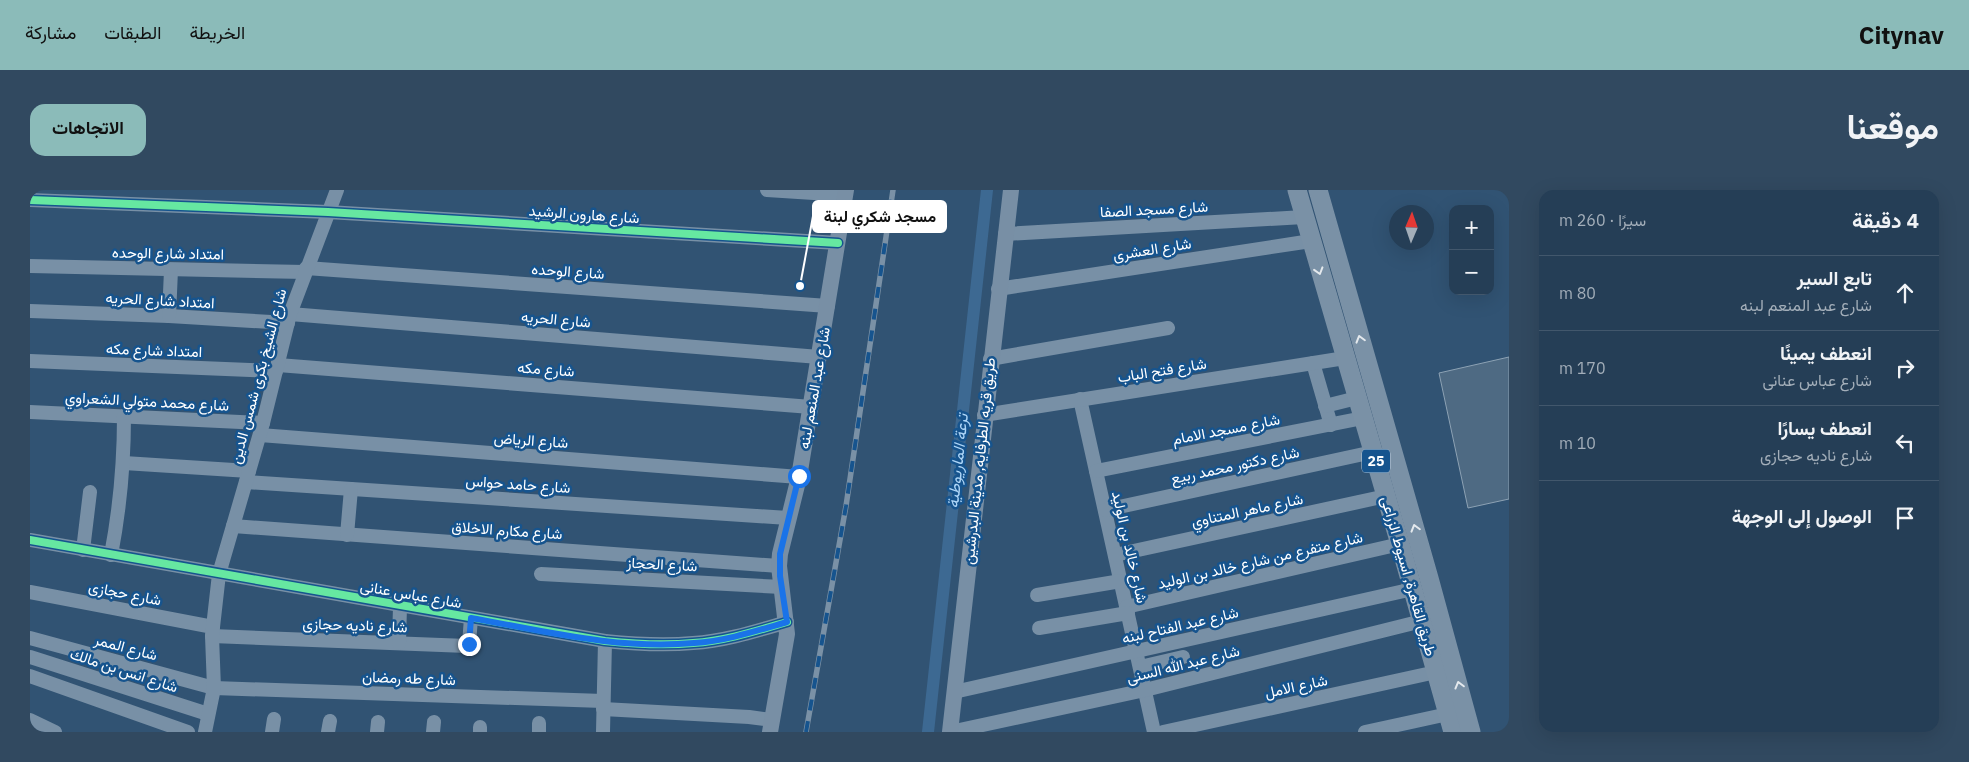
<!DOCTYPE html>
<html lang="ar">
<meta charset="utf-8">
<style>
body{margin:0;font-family:"IBM Plex Sans",Vazirmatn,sans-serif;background:#314960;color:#f1f3f6;direction:rtl}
.controls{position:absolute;right:15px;top:15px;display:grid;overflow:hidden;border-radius:10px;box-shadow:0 5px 20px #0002}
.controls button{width:45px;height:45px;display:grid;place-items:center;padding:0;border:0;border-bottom:1px solid #42576c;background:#253e56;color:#f1f3f6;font:25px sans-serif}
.compass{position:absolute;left:1359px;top:15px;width:45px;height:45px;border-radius:50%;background:#253e56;box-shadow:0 5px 20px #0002;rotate:2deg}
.stop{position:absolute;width:15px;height:15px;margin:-11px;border:4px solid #1a73e8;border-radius:50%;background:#fff}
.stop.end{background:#1a73e8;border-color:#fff;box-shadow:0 1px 5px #0008}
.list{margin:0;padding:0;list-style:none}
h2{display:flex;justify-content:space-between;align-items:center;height:65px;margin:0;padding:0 20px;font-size:21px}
h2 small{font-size:16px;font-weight:400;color:#a3aeb9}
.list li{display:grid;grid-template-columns:32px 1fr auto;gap:15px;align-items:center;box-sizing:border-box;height:75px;padding:0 20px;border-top:1px solid #42576c}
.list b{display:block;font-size:19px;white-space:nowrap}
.list p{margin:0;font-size:16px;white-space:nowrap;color:#a3aeb9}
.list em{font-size:16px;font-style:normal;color:#a3aeb9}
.icon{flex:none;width:28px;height:28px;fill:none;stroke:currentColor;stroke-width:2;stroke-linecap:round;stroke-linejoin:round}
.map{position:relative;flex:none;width:1479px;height:542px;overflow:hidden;direction:ltr;border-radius:15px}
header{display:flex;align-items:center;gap:30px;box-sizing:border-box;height:70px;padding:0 25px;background:#8bbbb9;color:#111}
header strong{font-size:24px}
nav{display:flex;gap:28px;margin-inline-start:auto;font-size:18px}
.intro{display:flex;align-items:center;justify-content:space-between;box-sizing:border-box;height:120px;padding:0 30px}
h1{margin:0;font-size:35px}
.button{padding:12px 22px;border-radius:15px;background:#8bbbb9;color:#111;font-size:18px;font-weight:700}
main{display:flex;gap:30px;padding:0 30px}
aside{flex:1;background:#253e56;border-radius:15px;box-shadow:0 5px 20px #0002}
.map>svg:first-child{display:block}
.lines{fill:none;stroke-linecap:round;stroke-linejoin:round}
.canal{stroke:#3d6992;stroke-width:12}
.building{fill:#4e6a83;stroke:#8da2b4}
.minor{stroke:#7890a6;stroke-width:14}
.major{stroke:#788fa5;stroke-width:16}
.highway{stroke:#7a91a6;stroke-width:19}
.rail-casing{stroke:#7a91a6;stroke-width:5.5}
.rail{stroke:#16548e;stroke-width:4;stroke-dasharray:11;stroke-linecap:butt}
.cycleway-casing{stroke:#16548e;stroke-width:11}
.cycleway{stroke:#66e7a1;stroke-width:8}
.oneway{stroke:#e4e9ed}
.route{stroke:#1a73e8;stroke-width:6}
.labels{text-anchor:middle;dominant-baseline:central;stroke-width:5;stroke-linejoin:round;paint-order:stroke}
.shield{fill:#16548e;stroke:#b9ccdd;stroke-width:1}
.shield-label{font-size:14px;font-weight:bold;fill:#fff}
.street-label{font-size:15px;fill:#fff;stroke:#16548e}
.water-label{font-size:16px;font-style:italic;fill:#add5f7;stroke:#16548e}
.leader{fill:none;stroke:#fff;stroke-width:2}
.callout-dot{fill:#fff;stroke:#16548e;stroke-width:2}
.callout{fill:#fff;stroke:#fff;stroke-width:2}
.callout-label{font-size:16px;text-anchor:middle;font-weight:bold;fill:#111}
</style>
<header>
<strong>Citynav</strong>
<nav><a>الخريطة</a><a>الطبقات</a><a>مشاركة</a></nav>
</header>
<div class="intro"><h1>موقعنا</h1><a class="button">الاتجاهات</a></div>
<main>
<aside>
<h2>4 دقيقة<small>سيرًا · 260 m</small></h2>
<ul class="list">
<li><svg class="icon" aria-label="ahead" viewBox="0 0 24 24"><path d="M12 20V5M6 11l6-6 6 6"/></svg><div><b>تابع السير</b><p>شارع عبد المنعم لبنه</p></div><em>80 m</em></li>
<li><svg class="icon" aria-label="right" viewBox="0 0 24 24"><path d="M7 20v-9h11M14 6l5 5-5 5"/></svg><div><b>انعطف يمينًا</b><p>شارع عباس عنانى</p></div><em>170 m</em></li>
<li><svg class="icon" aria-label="left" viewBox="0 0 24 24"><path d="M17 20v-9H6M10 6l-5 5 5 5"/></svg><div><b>انعطف يسارًا</b><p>شارع ناديه حجازى</p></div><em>10 m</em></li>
<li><svg class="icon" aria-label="arrive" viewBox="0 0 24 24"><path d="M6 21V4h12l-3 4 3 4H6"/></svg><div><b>الوصول إلى الوجهة</b></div></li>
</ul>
</aside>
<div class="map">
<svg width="1479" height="542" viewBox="0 0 1479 542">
<rect width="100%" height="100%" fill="#315373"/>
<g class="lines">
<!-- canal -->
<polyline class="canal" points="898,542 957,0"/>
</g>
<!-- building -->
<polygon class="building" points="1479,167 1479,309 1438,318 1409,183"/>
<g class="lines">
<!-- minor -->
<g class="minor">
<polyline points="737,0 815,5"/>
<polyline points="0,10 298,22 808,53"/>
<polyline points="975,44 1274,27"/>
<polyline points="0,76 275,82"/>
<polyline points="276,78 798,116"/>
<polyline points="968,99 1281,51"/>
<polyline points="0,121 139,126 258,133"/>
<polyline points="260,124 789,167"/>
<polyline points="139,126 141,80"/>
<polyline points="960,169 1138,138"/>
<polyline points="0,171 246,181"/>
<polyline points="1283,173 1301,235"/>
<polyline points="248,175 781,217"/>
<polyline points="1050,209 1124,542"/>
<polyline points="1295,216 1327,208"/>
<polyline points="0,222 233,233"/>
<polyline points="954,225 1315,168"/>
<polyline points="230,245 769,287"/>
<polyline points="94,273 219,281"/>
<polyline points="1066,281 1333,228"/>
<polyline points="216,292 758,328"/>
<polyline points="1075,320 1343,262"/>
<polyline points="203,336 749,376"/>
<polyline points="317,345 321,299"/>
<path d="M0,350L575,451C604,454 633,456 663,453C695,451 726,441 757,432"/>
<polyline points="53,360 60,302"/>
<path d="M81,365C90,318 94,274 94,226"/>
<polyline points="1085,365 1356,306"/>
<polyline points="511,384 752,397"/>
<polyline points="0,402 183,437"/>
<polyline points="1007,405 1091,391"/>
<polyline points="1096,417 1370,354"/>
<polyline points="1009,438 1098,423"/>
<polyline points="182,446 437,456 439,454 441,428"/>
<polyline points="0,448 184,498 573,511"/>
<polyline points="369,453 370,416"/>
<polyline points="0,467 178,524"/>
<polyline points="1110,477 1153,467"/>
<polyline points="0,486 158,542"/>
<polyline points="924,502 1383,399"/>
<polyline points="573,519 719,527 742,530"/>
<polyline points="0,530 25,542"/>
<polyline points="175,542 184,498 182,446 189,384 233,233 260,124 307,0"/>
<polyline points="242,542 244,529"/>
<polyline points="298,542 300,531"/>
<polyline points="347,542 348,532"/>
<polyline points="403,542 404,532"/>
<polyline points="450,542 450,537"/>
<polyline points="509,542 509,533"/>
<polyline points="573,542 575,451"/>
<polyline points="920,542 1115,500 1392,431"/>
<polyline points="1133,542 1406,482"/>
<polyline points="1335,542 1418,524"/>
</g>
<!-- major -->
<g class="major">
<polyline points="740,542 757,444 749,376 750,364 769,287 816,0"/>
<polyline points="920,542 981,0"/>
</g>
<!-- highway -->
<g class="highway">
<polyline points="1267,0 1370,354 1423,542"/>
<polyline points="1288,0 1399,388 1441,542"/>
</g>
<defs>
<polyline id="rail" points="776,542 816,316 863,0"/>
</defs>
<!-- rail casing -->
<use href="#rail" class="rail-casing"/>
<!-- rail -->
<use href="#rail" class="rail"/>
<defs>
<g id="cycleway">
<polyline points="0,10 298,22 808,53"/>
<path d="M0,350L575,451C604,454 633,456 663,453C695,451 726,441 757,432"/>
</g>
</defs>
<!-- cycleway casing -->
<use href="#cycleway" class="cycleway-casing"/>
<!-- cycleway -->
<use href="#cycleway" class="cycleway"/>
</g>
<!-- one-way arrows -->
<defs><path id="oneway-chevron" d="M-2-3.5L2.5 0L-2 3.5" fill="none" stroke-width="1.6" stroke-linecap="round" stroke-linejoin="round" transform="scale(1.25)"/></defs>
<g class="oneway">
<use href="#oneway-chevron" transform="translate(1289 81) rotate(73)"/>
<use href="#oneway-chevron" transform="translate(1330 149) rotate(-106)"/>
<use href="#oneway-chevron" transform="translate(1385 338) rotate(-106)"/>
<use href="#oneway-chevron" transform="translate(1429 495) rotate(-105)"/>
</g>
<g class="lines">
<!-- route -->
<path class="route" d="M439,454L441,428C514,441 589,460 664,453C696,451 726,441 757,432L750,386V364L769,286"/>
</g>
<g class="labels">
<!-- shield labels -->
<rect class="shield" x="1332" y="259.5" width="28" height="23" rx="4"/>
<g class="shield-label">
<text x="1346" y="271">25</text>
</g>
<!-- street labels -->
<g class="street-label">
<text transform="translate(1124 19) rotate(-3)">شارع مسجد الصفا</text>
<text transform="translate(554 24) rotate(4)">شارع هارون الرشيد</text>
<text transform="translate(1122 59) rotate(-9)">شارع العشرى</text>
<text transform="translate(138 63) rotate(1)">امتداد شارع الوحده</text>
<text transform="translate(538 81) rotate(4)">شارع الوحده</text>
<text transform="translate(130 110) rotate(3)">امتداد شارع الحريه</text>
<text transform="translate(526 129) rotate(5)">شارع الحريه</text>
<text transform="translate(124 160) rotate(2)">امتداد شارع مكه</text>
<text transform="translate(516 179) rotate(4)">شارع مكه</text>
<text transform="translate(1132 180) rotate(-9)">شارع فتح الباب</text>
<text transform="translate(228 186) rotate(-75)">شارع الشيخ بكرى شمس الدين</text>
<text transform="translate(784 198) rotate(-80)">شارع عبد المنعم لبنه</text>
<text transform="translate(117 211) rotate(3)">شارع محمد متولي الشعراوي</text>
<text transform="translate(1196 239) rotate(-11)">شارع مسجد الامام</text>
<text transform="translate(501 250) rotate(4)">شارع الرياض</text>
<text transform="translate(949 271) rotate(-84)">طريق قريه الطرفايه, مدينة البدرشين</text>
<text transform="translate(1205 275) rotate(-12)">شارع دكتور محمد ربيع</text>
<text transform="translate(488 294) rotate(4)">شارع حامد حواس</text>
<text transform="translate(1217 320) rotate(-12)">شارع ماهر المتناوي</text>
<text transform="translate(477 340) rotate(4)">شارع مكارم الاخلاق</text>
<text transform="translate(1100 357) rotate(77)">شارع خالد بن الوليد</text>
<text transform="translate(1230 370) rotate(-13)">شارع متفرع من شارع خالد بن الوليد</text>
<text transform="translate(632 374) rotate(3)">شارع الحجاز</text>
<text transform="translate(1379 386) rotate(74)">طريق القاهرة, اسيوط الزراعى</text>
<text transform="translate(95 403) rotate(11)">شارع حجازى</text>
<text transform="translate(381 404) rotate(10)">شارع عباس عنانى</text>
<text transform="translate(325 435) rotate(2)">شارع ناديه حجازى</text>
<text transform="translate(1150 435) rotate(-13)">شارع عبد الفتاح لبنه</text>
<text transform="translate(96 457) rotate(15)">شارع الممر</text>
<text transform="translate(1153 474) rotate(-14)">شارع عبد الله السنى</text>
<text transform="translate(94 480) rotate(18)">شارع انس بن مالك</text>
<text transform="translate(379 488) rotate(2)">شارع طه رمضان</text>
<text transform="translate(1266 496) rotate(-12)">شارع الامل</text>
</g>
<!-- water labels -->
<g class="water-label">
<text transform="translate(927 271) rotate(-84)">ترعة الماريوطية</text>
</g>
</g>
<!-- callouts -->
<path class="leader" d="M770 96L783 26"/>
<circle class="callout-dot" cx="770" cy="96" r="5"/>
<rect class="callout" x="783" y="11" width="133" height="31" rx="5"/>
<g class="callout-label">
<text x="850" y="32">مسجد شكري لبنة</text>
</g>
</svg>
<div class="controls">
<button>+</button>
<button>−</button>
</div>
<svg class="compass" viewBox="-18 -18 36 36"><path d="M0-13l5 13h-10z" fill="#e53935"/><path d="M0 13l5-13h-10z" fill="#a3aeb9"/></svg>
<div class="stop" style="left:769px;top:286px"></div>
<div class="stop end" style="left:439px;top:454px"></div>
</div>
</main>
